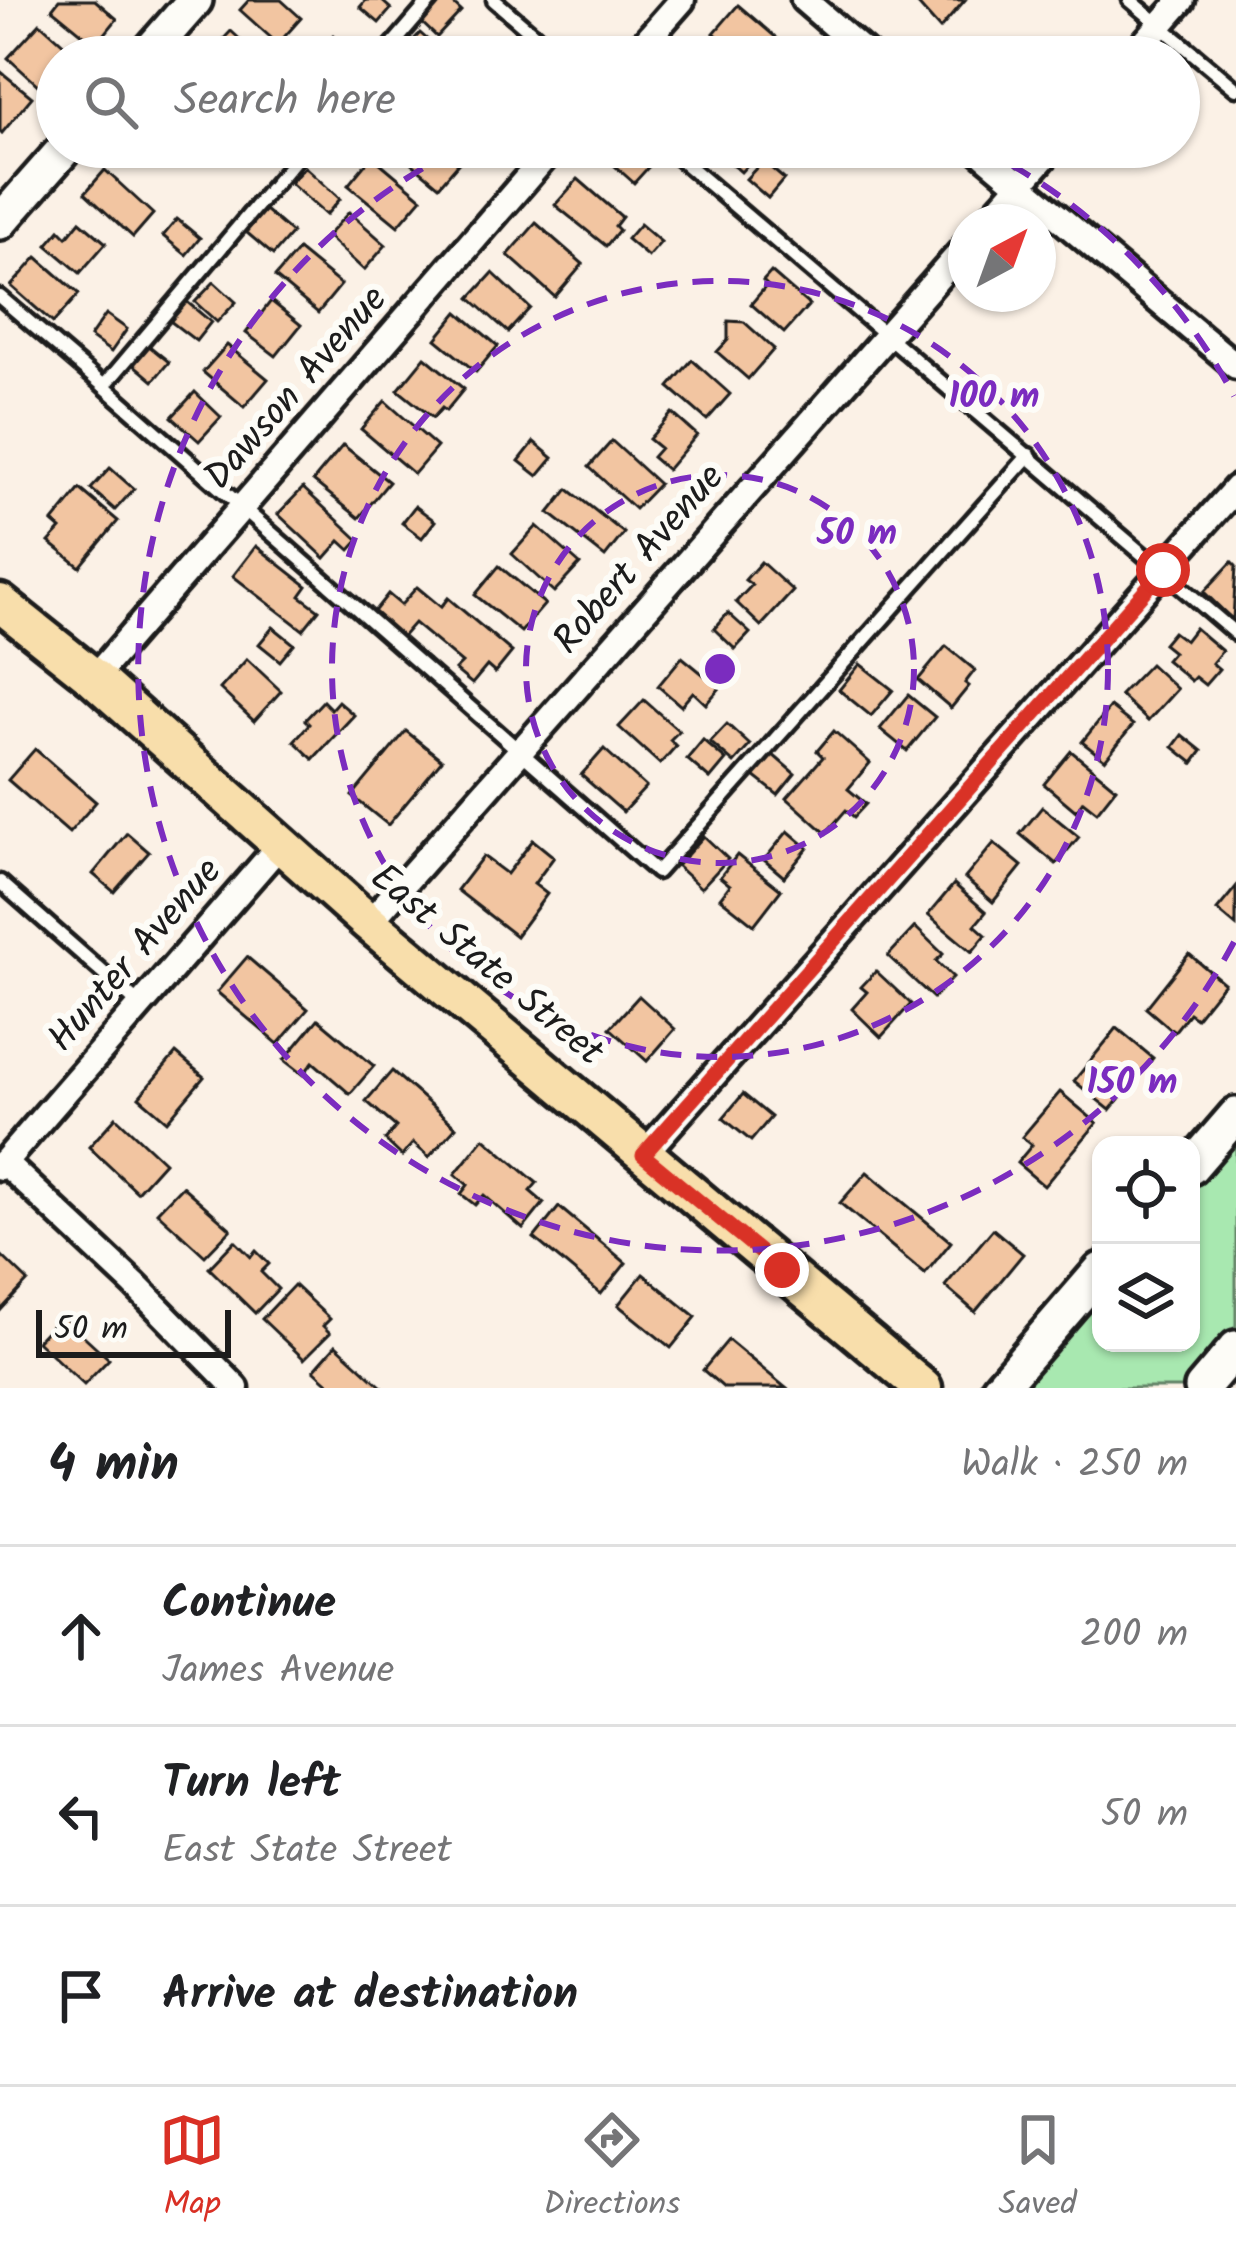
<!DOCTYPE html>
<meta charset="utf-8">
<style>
body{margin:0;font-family:Kalam,sans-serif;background:#f6f6f6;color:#202124}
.controls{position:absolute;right:36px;bottom:36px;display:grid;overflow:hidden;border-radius:24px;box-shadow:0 3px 9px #0004}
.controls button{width:108px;height:108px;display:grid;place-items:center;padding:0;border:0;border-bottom:3px solid #e0e0e0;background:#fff;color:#202124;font:60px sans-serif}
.compass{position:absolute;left:948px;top:204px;width:108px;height:108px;border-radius:50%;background:#fff;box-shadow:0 3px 9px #0004;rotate:41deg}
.scale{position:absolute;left:36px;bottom:30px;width:195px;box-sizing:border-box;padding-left:12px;border:6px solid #1c1c1c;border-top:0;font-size:33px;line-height:42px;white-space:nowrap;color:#1c1c1c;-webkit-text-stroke:9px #fdfcf7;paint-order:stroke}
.stop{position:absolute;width:36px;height:36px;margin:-27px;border:9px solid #d93025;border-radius:50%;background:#fff}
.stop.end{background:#d93025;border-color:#fff;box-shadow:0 3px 12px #0008}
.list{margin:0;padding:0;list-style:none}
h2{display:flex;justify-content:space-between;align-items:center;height:156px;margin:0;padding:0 48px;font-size:51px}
h2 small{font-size:39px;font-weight:400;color:#757577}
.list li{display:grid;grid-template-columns:78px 1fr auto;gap:36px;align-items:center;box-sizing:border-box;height:180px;padding:0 48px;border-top:3px solid #e0e0e0}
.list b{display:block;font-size:45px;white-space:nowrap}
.list p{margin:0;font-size:39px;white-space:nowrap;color:#757577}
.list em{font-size:39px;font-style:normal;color:#757577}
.icon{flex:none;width:66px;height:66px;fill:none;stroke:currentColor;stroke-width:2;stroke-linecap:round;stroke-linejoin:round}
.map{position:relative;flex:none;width:1236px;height:1388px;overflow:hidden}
.search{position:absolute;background:#fff;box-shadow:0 3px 9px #0004;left:36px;right:36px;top:36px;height:132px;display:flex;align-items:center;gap:30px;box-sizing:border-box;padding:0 42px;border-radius:66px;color:#757577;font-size:45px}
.sheet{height:696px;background:#fff}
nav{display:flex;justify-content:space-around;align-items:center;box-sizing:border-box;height:168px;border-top:3px solid #e0e0e0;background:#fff;font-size:33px;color:#757577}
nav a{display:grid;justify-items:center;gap:6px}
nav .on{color:#d93025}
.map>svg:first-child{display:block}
.green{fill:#a8e8b0;stroke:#628266;stroke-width:3}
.building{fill:#f2c5a1;stroke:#1c1c1c;stroke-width:3}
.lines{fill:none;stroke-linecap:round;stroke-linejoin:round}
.lane-casing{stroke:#1c1c1c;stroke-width:21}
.street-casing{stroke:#1c1c1c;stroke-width:33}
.secondary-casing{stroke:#1c1c1c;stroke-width:42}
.primary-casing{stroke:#1c1c1c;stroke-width:45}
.lane{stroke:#fdfcf7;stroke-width:12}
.street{stroke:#fdfcf7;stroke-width:24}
.secondary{stroke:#fdfcf7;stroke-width:33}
.primary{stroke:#f8deab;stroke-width:36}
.route{stroke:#d93025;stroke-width:15}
.ring{fill:none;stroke:#7b2cbf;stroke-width:6;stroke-dasharray:21 15}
.labels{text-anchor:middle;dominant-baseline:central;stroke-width:12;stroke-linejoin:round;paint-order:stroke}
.street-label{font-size:39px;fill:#1c1c1c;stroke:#fdfcf7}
.centre{fill:#7b2cbf;stroke:#fdfcf7;stroke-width:6}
.ring-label{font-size:36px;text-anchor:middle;font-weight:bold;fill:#7b2cbf;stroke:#fdfcf7;stroke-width:12;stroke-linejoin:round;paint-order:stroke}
</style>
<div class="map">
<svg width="1236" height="1388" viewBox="0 0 1236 1388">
<rect width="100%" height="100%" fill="#fbf1e6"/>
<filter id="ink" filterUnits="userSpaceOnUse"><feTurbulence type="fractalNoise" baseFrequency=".00833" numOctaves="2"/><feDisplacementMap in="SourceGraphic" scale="24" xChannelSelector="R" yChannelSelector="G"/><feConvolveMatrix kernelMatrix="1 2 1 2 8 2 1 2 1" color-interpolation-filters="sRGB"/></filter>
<g filter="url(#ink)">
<!-- green -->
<polygon class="green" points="1236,1137 1236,1326 1182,1388 1020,1388 1101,1294 1101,1343 1191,1343 1191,1189"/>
<!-- building -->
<g class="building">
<polygon points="59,0 95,0 117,19 96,45 52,9"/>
<polygon points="249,0 281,0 301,18 278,44 240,10"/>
<polygon points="366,0 381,0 391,9 379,23 360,7"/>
<polygon points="438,0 449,0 461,11 437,37 419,20"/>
<polygon points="914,0 965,0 940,29"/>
<polygon points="738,5 779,40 775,44 785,52 781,57 742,57 714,33"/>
<polygon points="40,23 78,57 57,57 57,86 49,95 8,58"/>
<polygon points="231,31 257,55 254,57 195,57 209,42 215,48"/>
<polygon points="420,33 440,51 435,57 421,57 408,46"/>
<polygon points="333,35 354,55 312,57"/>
<polygon points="513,36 532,54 529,57 493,57"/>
<polygon points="0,71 32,97 2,133 0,131"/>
<polygon points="392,147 449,147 463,158 439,186"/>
<polygon points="615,147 637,147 654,161 634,183 606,158"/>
<polygon points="735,147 751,147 758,153 741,172 725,158"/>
<polygon points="372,156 422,198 398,226 348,185"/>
<polygon points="763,161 784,179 768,198 746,179"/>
<polygon points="305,167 340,199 326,215 290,183"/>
<polygon points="105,170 153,214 133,237 85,193"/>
<polygon points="578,179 622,217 615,226 619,230 606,246 555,205"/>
<polygon points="265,210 292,233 273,255 246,232"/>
<polygon points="349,212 386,245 364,270 327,236"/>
<polygon points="177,219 200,238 186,255 163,236"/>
<polygon points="80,221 106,243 80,273 47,245 60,230 67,237"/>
<polygon points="536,223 583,264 555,297 508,255"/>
<polygon points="640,224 661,242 648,257 627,239"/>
<polygon points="298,250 341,285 318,313 275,277"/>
<polygon points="37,257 79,294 53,323 11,286"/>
<polygon points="771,272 809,305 784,333 751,304 767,285 763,281"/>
<polygon points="493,273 530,308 508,332 470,298"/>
<polygon points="214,282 236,302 217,322 195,302"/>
<polygon points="186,301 211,322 196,341 170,321"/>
<polygon points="271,301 301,325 276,356 246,333"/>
<polygon points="458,312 498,346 476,372 436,339"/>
<polygon points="106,314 127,329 111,352 90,337"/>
<polygon points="728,321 744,322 774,349 748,379 717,352 728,340"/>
<polygon points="148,345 169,362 153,381 133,364"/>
<polygon points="227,345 268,379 244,407 203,372"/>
<polygon points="425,357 464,389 446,411 442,408 433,418 398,390"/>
<polygon points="692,360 730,394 707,420 669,387"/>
<polygon points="195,392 221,417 199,441 172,417"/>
<polygon points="385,401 437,447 414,474 361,429"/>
<polygon points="672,413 697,435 667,470 652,457 660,448 649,439"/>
<polygon points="612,441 659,484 635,509 589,467"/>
<polygon points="534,442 553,458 538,476 519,461"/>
<polygon points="343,445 389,482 359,518 313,481"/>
<polygon points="110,468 134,489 115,510 91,489"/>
<polygon points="303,488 359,540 350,550 340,541 325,558 278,514"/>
<polygon points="80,489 118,521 80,567 49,542 61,529 53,522"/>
<polygon points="568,489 624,533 605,557 549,513"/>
<polygon points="415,506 435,521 422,538 402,523"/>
<polygon points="537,526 580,564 554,592 512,554"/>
<polygon points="256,546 307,586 300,596 319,610 303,630 233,576"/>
<polygon points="761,562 793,591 761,626 736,602 752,585 745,580"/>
<polygon points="1232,562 1236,566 1233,620 1204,592"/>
<polygon points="499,566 545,604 521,632 475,595"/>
<polygon points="417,587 441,607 448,598 512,652 495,673 487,666 472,684 455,670 462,663 414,623 401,638 372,614 388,594 401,605"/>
<polygon points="728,613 750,633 735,649 714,629"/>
<polygon points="273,627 294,644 280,661 259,644"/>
<polygon points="1195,628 1222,651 1212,663 1219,669 1205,685 1195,677 1191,681 1166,660 1173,652 1163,644 1173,632 1185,641"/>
<polygon points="946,646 975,670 965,683 969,686 951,708 918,680"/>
<polygon points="682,657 720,688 706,704 693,692 681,706 658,686"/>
<polygon points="247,659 281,691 254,721 220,689"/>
<polygon points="860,664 893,690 871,716 839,690"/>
<polygon points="1150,664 1177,689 1148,721 1120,695"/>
<polygon points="908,695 935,717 907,751 880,729"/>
<polygon points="644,700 679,731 670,740 676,746 660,764 619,727"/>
<polygon points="323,701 331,709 338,701 354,715 313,759 294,741 309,724 305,720"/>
<polygon points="1110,707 1133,725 1105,760 1082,742"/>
<polygon points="727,724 750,745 734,763 710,742"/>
<polygon points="406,731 442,760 388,825 352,796"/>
<polygon points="834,731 870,763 848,789 866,804 854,817 846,810 826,833 787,798 823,757 817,751"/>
<polygon points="1182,735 1202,751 1193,763 1173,747"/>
<polygon points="703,740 726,760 710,779 687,759"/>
<polygon points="35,749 96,802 69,833 8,780"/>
<polygon points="604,749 646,787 623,812 581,775"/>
<polygon points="1071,751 1116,788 1097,812 1083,801 1076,811 1044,784"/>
<polygon points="772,754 795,774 778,795 754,776"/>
<polygon points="1042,807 1079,837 1056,864 1020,834"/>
<polygon points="788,831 808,848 784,877 764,860"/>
<polygon points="127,833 149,852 114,892 93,874"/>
<polygon points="704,836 728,859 701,888 677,866"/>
<polygon points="533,840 554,857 534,884 547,894 516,936 457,890 483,856 507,874"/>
<polygon points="994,843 1022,866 993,902 965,878"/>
<polygon points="737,855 781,890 754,925 720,898 730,885 720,877"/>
<polygon points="954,884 986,912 975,925 986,935 972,952 928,915"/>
<polygon points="1236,887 1236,926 1217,910"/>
<polygon points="915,927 943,954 936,961 953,977 933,998 888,956"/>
<polygon points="1189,954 1224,983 1196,1018 1189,1013 1174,1032 1146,1008"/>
<polygon points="247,957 308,1009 278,1044 217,992"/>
<polygon points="876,971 911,1004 881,1037 852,1009 867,992 861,987"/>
<polygon points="639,996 675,1029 647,1061 610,1028"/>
<polygon points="318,1019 374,1066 350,1094 313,1062 303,1075 284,1060"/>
<polygon points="1117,1028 1153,1058 1110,1110 1074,1081"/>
<polygon points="176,1053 204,1077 167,1121 139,1097"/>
<polygon points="392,1071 456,1127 429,1157 413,1143 402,1156 385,1140 396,1127 366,1101"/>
<polygon points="1060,1092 1097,1123 1044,1186 1017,1163 1032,1145 1022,1137"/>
<polygon points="743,1094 771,1117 751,1141 723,1118"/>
<polygon points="116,1117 164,1162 137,1192 89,1147"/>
<polygon points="484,1138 537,1183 530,1191 544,1203 523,1229 484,1195 475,1205 461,1194 468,1185 455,1174"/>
<polygon points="867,1172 951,1242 925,1274 840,1203"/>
<polygon points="182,1186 231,1229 205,1256 157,1212"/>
<polygon points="559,1207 626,1263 601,1294 534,1238"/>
<polygon points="993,1229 1023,1254 975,1312 945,1286"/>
<polygon points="235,1241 251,1257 256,1251 269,1264 261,1272 278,1289 255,1313 209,1268"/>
<polygon points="1,1255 28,1281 0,1311 0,1256"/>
<polygon points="643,1274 696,1317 671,1348 618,1305"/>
<polygon points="294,1285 330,1319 323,1326 330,1333 304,1359 262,1319"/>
<polygon points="61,1315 109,1359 84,1385 37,1341"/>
<polygon points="728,1340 786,1388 724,1388 703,1370"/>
<polygon points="336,1345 382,1387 381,1388 334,1388 314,1370"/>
</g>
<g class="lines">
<defs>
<g id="lane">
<polyline points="494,0 560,57"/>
<polyline points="1130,0 1236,89"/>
<polyline points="382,57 431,0"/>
<polyline points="666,147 1236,634"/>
<polyline points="0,297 104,386 306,147"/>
<polyline points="104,386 657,872 1029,455"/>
<polyline points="0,882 141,1006"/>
</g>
<g id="street">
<polyline points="804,0 870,57"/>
<polyline points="632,57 682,0"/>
<polyline points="1132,57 1182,0"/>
<polyline points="975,147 1236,366"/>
<polyline points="987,222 1053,147"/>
<polyline points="94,678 554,147"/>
<polyline points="369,923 966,246"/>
<polyline points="643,1155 1236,488"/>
<polyline points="4,1162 134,1284 236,1388"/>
<polyline points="0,1167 279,846"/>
</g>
<g id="secondary">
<polyline points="145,57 195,0"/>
<polyline points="0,222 66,147"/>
<polyline points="1191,1167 1236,1115"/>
<polyline points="999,1388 1101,1270"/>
<polyline points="1202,1388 1236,1348"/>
</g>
<polyline id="primary" points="0,603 94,678 369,923 923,1388"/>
</defs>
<!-- lane casing -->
<use href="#lane" class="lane-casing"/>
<!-- street casing -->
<use href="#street" class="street-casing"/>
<!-- secondary casing -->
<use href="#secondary" class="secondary-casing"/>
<!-- primary casing -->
<use href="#primary" class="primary-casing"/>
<!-- lane -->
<use href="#lane" class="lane"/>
<!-- street -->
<use href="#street" class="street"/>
<!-- secondary -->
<use href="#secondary" class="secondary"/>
<!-- primary -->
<use href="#primary" class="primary"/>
</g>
</g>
<g class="lines" filter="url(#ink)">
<!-- route -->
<polyline class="route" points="782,1270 643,1155 1163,570"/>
</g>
<!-- distance rings -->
<g class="ring">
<circle cx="720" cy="669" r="194"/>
<circle cx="720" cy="669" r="388"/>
<path d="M1234 942A582 582 0 1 1 460 148M980 148A582 582 0 0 1 1234 396"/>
</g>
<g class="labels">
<!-- street labels -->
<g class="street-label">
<text transform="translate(297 389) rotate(-49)">Dawson Avenue</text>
<text transform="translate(640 560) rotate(-49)">Robert Avenue</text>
<text transform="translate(136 956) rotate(-49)">Hunter Avenue</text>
<text transform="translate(486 966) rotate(40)">East State Street</text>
</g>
</g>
<circle cx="720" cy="669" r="18" class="centre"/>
<g class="ring-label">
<text x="994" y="407">100 m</text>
<text x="857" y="544">50 m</text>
<text x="1132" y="1093">150 m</text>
</g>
</svg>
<div class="controls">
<button><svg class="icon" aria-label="locate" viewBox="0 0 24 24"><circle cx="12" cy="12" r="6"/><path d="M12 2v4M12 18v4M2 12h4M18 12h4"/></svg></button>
<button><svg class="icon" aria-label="layers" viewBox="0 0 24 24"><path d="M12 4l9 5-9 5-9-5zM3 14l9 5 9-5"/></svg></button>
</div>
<svg class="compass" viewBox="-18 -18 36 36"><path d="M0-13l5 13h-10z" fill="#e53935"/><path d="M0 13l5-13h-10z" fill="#757577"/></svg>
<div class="scale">50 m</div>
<div class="stop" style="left:1163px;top:570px"></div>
<div class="stop end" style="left:782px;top:1270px"></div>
<div class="search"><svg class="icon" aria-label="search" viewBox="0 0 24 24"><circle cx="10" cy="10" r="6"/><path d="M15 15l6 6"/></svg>Search here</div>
</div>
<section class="sheet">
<h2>4 min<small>Walk · 250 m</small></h2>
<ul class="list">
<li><svg class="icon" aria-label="ahead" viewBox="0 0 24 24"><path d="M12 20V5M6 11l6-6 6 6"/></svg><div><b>Continue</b><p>James Avenue</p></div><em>200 m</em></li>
<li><svg class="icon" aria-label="left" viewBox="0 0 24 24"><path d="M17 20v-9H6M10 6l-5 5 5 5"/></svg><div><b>Turn left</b><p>East State Street</p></div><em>50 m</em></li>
<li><svg class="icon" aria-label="arrive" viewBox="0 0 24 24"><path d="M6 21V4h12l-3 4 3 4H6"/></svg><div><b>Arrive at destination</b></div></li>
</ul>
</section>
<nav>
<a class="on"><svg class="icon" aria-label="map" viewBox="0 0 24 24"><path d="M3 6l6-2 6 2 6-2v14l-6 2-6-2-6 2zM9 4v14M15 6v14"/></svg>Map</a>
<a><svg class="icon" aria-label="directions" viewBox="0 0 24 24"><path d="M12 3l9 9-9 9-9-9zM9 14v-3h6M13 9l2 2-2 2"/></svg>Directions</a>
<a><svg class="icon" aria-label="saved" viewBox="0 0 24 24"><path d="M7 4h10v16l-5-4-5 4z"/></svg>Saved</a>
</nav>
